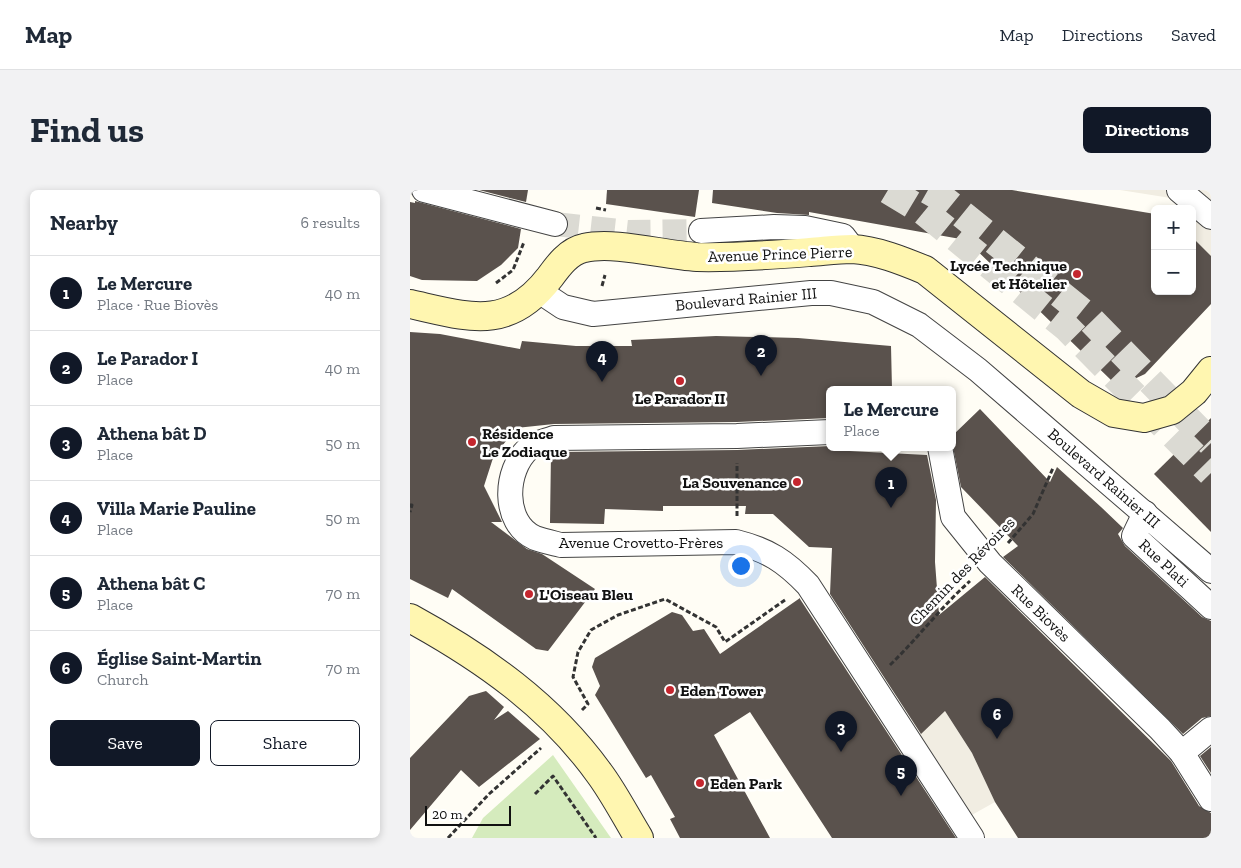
<!DOCTYPE html>
<meta charset="utf-8">
<style>
body{margin:0;font-family:"Zilla Slab",serif;background:#f2f2f3;color:#1f2937}
.controls{position:absolute;right:15px;top:15px;display:grid;overflow:hidden;border-radius:8px;box-shadow:0 2px 8px #0003}
.controls button{width:45px;height:45px;display:grid;place-items:center;padding:0;border:0;border-bottom:1px solid #e0e1e3;background:#fff;color:#1f2937;font:25px sans-serif}
.scale{position:absolute;left:15px;bottom:12px;width:86px;box-sizing:border-box;padding-left:5px;border:2px solid #111;border-top:0;font-size:14px;line-height:18px;white-space:nowrap;color:#111;-webkit-text-stroke:4px #fff;paint-order:stroke}
.you{position:absolute;left:330px;top:375px;width:18px;height:18px;margin:-12px;border:4px solid #fff;border-radius:50%;background:#1a73e8;box-shadow:0 0 0 8px #1a73e833}
.badge{display:grid;place-items:center;width:32px;height:32px;border-radius:50%;background:#111827;color:#fff;font-size:16px;font-weight:700}
.pin{position:absolute;translate:-50% -41px;filter:drop-shadow(0 1px 2px #0008)}
.pin::after{content:'';position:absolute;top:26px;width:18px;height:15px;background:inherit;clip-path:polygon(0 0,100% 0,50% 100%)}
.popup{position:absolute;left:416px;top:196px;width:130px;height:65px;box-sizing:border-box;display:grid;place-content:center;border-radius:8px;background:#fff;filter:drop-shadow(0 1px 4px #0005);font-size:16px;white-space:nowrap;color:#747a83}
.popup b{font-size:19px;color:#1f2937}
.popup::after{content:'';position:absolute;left:50%;top:100%;margin-left:-10px;border:10px solid transparent;border-top-color:#fff}
.list{margin:0;padding:0;list-style:none}
h2{display:flex;justify-content:space-between;align-items:center;height:65px;margin:0;padding:0 20px;font-size:21px}
h2 small{font-size:16px;font-weight:400;color:#747a83}
.list li{display:grid;grid-template-columns:32px 1fr auto;gap:15px;align-items:center;box-sizing:border-box;height:75px;padding:0 20px;border-top:1px solid #e0e1e3}
.list b{display:block;font-size:19px;white-space:nowrap}
.list p{margin:0;font-size:16px;white-space:nowrap;color:#747a83}
.list em{font-size:16px;font-style:normal;color:#747a83}
.actions{display:flex;gap:10px;padding:15px 20px}
.actions a{flex:1;padding:11px 0;border:1px solid #111827;border-radius:8px;text-align:center;font-size:18px;color:#111827}
.actions .main{background:#111827;color:#fff}
.map{position:relative;flex:none;width:801px;height:648px;overflow:hidden;border-radius:8px}
header{display:flex;align-items:center;gap:30px;box-sizing:border-box;height:70px;padding:0 25px;background:#fff;border-bottom:1px solid #e0e1e3}
header strong{font-size:24px}
nav{display:flex;gap:28px;margin-inline-start:auto;font-size:18px}
.intro{display:flex;align-items:center;justify-content:space-between;box-sizing:border-box;height:120px;padding:0 30px}
h1{margin:0;font-size:35px}
.button{padding:12px 22px;border-radius:8px;background:#111827;color:#fff;font-size:18px;font-weight:700}
main{display:flex;gap:30px;padding:0 30px}
aside{flex:1;background:#fff;border-radius:8px;box-shadow:0 2px 8px #0003}
.map>svg:first-child{display:block}
.green{fill:#d5ebbd}
.plaza{fill:#f1ede2}
.building{fill:#5a524d}
.lines{fill:none;stroke-linecap:round;stroke-linejoin:round}
.street-tunnel{stroke:#dbdad3;stroke-width:24;stroke-dasharray:24 12;stroke-linecap:butt}
.primary-tunnel{stroke:#dbdad3;stroke-width:28;stroke-dasharray:28 14;stroke-linecap:butt}
.street-casing{stroke:#444;stroke-width:26}
.secondary-casing{stroke:#333;stroke-width:30}
.path{stroke:#333;stroke-width:3;stroke-dasharray:5 2.5;stroke-linecap:butt}
.street{stroke:#fff;stroke-width:24}
.secondary{stroke:#fff6b0;stroke-width:28}
.poi-dot{fill:#c4262e;stroke:#fff;stroke-width:2}
.labels{text-anchor:middle;dominant-baseline:central;stroke-width:5;stroke-linejoin:round;paint-order:stroke}
.street-label{font-size:16px;fill:#111;stroke:#fff}
.poi-label{font-size:16px;font-weight:bold;fill:#111;stroke:#fff;text-anchor:start}
</style>
<header>
<strong>Map</strong>
<nav><a>Map</a><a>Directions</a><a>Saved</a></nav>
</header>
<div class="intro"><h1>Find us</h1><a class="button">Directions</a></div>
<main>
<aside>
<h2>Nearby<small>6 results</small></h2>
<ul class="list">
<li><span class="badge">1</span><div><b>Le Mercure</b><p>Place · Rue Biovès</p></div><em>40 m</em></li>
<li><span class="badge">2</span><div><b>Le Parador I</b><p>Place</p></div><em>40 m</em></li>
<li><span class="badge">3</span><div><b>Athena bât D</b><p>Place</p></div><em>50 m</em></li>
<li><span class="badge">4</span><div><b>Villa Marie Pauline</b><p>Place</p></div><em>50 m</em></li>
<li><span class="badge">5</span><div><b>Athena bât C</b><p>Place</p></div><em>70 m</em></li>
<li><span class="badge">6</span><div><b>Église Saint-Martin</b><p>Church</p></div><em>70 m</em></li>
</ul>
<div class="actions"><a class="main">Save</a><a>Share</a></div>
</aside>
<div class="map">
<svg width="801" height="648" viewBox="0 0 801 648">
<rect width="100%" height="100%" fill="#fffdf5"/>
<!-- green -->
<polygon class="green" points="143,565 201,648 62,648 73,628"/>
<!-- plaza -->
<g class="plaza">
<polygon points="710,0 796,0 801,4 801,66 782,47 782,19 765,19 767,9"/>
<polygon points="535,521 562,563 585,612 551,631 499,551 512,542"/>
</g>
<!-- building -->
<g class="building">
<polygon points="69,0 118,0 116,12"/>
<polygon points="197,0 289,0 285,27 196,14"/>
<polygon points="303,0 602,0 745,24 745,101 782,101 782,47 801,66 801,114 735,184 720,191 709,193 701,190 556,50 399,22 399,25 367,23 302,13"/>
<polygon points="5,11 111,39 108,58 91,75 67,91 12,90 0,86 0,12 5,13"/>
<polygon points="0,142 30,144 110,159 112,151 166,156 222,156 221,150 306,146 388,148 481,156 482,199 420,199 420,228 327,232 144,234 106,238 83,268 74,296 92,332 81,332 117,359 132,364 185,399 138,461 126,459 42,399 38,408 0,389"/>
<polygon points="570,219 640,292 647,277 691,317 713,338 708,344 715,356 792,427 801,431 801,526 792,528 773,544 593,367 608,356 551,297 542,252 542,246"/>
<polygon points="801,228 801,342 744,284"/>
<polygon points="420,256 420,260 517,265 526,310 525,372 529,425 575,387 761,571 789,616 801,623 801,648 608,648 585,612 562,563 535,521 511,544 420,404 422,358 399,357 363,324 335,324 336,316 253,316 253,321 195,319 194,334 140,333 141,263 146,262 327,260"/>
<polygon points="390,408 390,409 546,648 422,648 340,522 304,545 360,648 270,648 260,629 265,627 241,585 236,588 185,505 190,496 182,477 185,468 262,422 272,425 283,441 294,439 310,464"/>
<polygon points="76,501 94,517 84,530 98,521 130,549 69,597 51,580 0,640 0,568 59,506"/>
<polygon points="801,557 801,583 790,566"/>
</g>
<g class="lines">
<!-- street-tunnel -->
<polyline class="street-tunnel" points="145,34 218,42 291,41"/>
<!-- primary-tunnel -->
<g class="primary-tunnel">
<polyline points="478,0 513,21 657,138 801,283"/>
<polyline points="518,0 532,8 676,125 801,253"/>
</g>
<defs>
<g id="street">
<polyline points="14,0 145,34"/>
<polyline points="769,0 801,27"/>
<polyline points="291,41 364,37 395,38 433,46 443,59"/>
<polyline points="129,101 153,117 183,124 401,103 421,103 463,112 509,135 568,180 801,381"/>
<path d="M420,242L327,246L144,248C136,251 125,253 119,258C94,280 92,333 125,348C133,351 143,353 151,355L326,352C358,360 375,371 398,395L562,648"/>
<polyline points="530,257 543,327 580,373 750,539 772,563 801,609"/>
<polyline points="735,323 724,346 801,417"/>
<polyline points="772,563 801,539"/>
</g>
<g id="secondary">
<path d="M0,114C59,127 98,142 140,87C148,76 159,61 174,58C205,51 253,65 287,67C325,68 362,65 400,62C414,61 428,59 442,59C466,60 493,71 515,80L671,204L704,223L734,228L762,220L784,202L801,181"/>
<path d="M0,428C73,468 140,515 189,583C204,603 216,627 229,648"/>
</g>
</defs>
<!-- street casing -->
<use href="#street" class="street-casing"/>
<!-- secondary casing -->
<use href="#secondary" class="secondary-casing"/>
<!-- path -->
<g class="path">
<polyline points="186,18 196,20"/>
<polyline points="86,93 103,80 114,52"/>
<polyline points="192,96 195,85"/>
<polyline points="540,199 541,198"/>
<polyline points="0,315 2,315 0,322"/>
<polyline points="327,326 327,273"/>
<polyline points="598,353 623,324 643,278"/>
<path d="M480,475C508,448 531,417 560,391"/>
<polyline points="172,520 178,514 163,487 168,462 181,440 208,425 255,409 306,437 315,452 375,410"/>
<polyline points="125,604 143,586 186,648"/>
<polyline points="38,648 79,604 131,558"/>
</g>
<!-- street -->
<use href="#street" class="street"/>
<!-- secondary -->
<use href="#secondary" class="secondary"/>
</g>
<!-- markers -->
<g class="poi-dot">
<circle cx="667" cy="84" r="5"/>
<circle cx="270" cy="191" r="5"/>
<circle cx="62" cy="252" r="5"/>
<circle cx="387" cy="292" r="5"/>
<circle cx="119" cy="404" r="5"/>
<circle cx="260" cy="500" r="5"/>
<circle cx="290" cy="593" r="5"/>
</g>
<g class="labels">
<!-- street labels -->
<g class="street-label">
<text transform="translate(370 64) rotate(-2)">Avenue Prince Pierre</text>
<text transform="translate(336 109) rotate(-5)">Boulevard Rainier III</text>
<text transform="translate(694 288) rotate(41)">Boulevard Rainier III</text>
<text x="231" y="352">Avenue Crovetto-Frères</text>
<text transform="translate(754 373) rotate(43)">Rue Plati</text>
<text transform="translate(552 381) rotate(-46)">Chemin des Révoires</text>
<text transform="translate(631 423) rotate(44)">Rue Biovès</text>
</g>
<!-- poi labels -->
<g class="poi-label">
<text x="657" y="75" text-anchor="end">Lycée Technique<tspan x="657" dy="18">et Hôtelier</tspan></text>
<text x="270" y="208" text-anchor="middle">Le Parador II</text>
<text x="72" y="243">Résidence<tspan x="72" dy="18">Le Zodiaque</tspan></text>
<text x="377" y="292" text-anchor="end">La Souvenance</text>
<text x="129" y="404">L'Oiseau Bleu</text>
<text x="270" y="500">Eden Tower</text>
<text x="300" y="593">Eden Park</text>
</g>
</g>
</svg>
<div class="controls">
<button>+</button>
<button>−</button>
</div>
<div class="scale">20 m</div>
<div class="you"></div>
<div class="pin badge" style="left:481px;top:318px">1</div>
<div class="popup"><b>Le Mercure</b>Place</div>
<div class="pin badge" style="left:351px;top:186px">2</div>
<div class="pin badge" style="left:431px;top:562px">3</div>
<div class="pin badge" style="left:192px;top:192px">4</div>
<div class="pin badge" style="left:491px;top:606px">5</div>
<div class="pin badge" style="left:587px;top:549px">6</div>
</div>
</main>
